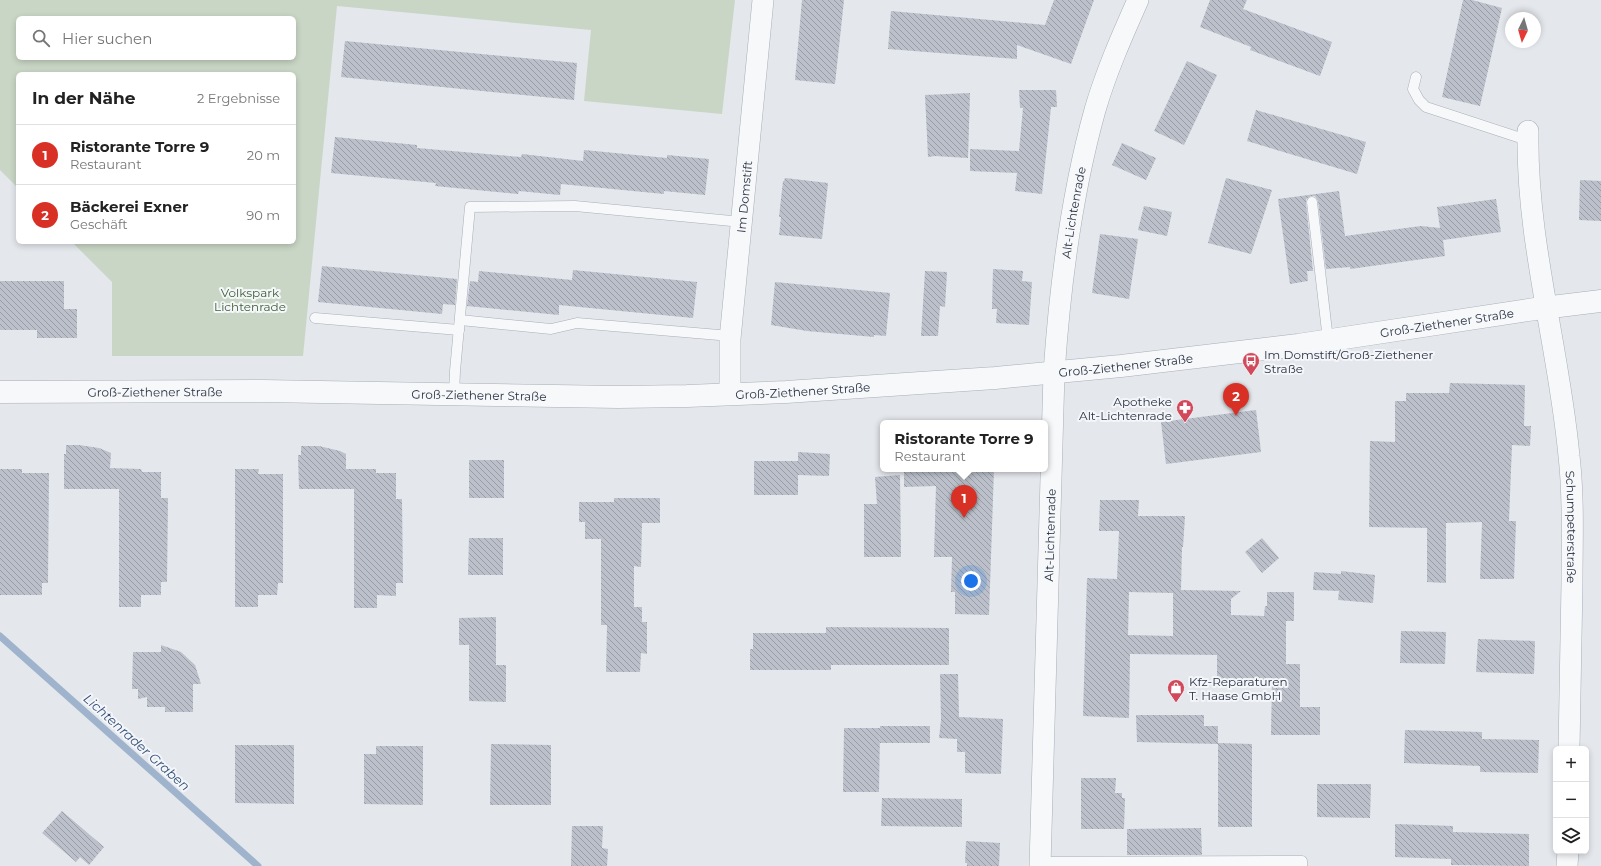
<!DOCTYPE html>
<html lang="de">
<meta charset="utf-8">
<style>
body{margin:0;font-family:Montserrat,sans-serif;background:#f6f6f6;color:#222}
.controls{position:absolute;right:12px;bottom:12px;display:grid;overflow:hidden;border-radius:6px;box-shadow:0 2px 6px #0003}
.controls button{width:36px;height:36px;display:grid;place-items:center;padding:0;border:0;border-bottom:1px solid #e0e0e0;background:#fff;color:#222;font:20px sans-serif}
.compass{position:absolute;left:1505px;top:12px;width:36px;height:36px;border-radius:50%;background:#fff;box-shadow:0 2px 6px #0003;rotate:185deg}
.you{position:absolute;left:971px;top:581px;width:14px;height:14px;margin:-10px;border:3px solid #fff;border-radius:50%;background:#1a73e8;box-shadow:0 0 0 6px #1a73e833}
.badge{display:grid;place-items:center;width:26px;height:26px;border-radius:50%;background:#d93025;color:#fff;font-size:13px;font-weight:700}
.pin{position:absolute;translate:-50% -33px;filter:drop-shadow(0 1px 2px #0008)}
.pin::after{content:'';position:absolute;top:21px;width:14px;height:12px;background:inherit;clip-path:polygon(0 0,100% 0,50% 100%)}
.popup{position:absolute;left:880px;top:420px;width:168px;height:52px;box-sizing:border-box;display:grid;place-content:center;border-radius:6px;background:#fff;filter:drop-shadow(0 1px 3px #0005);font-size:13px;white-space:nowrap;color:#767676}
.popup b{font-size:15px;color:#222}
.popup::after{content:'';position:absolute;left:50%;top:100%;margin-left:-8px;border:8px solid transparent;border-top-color:#fff}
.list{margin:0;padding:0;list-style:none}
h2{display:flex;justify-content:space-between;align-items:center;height:52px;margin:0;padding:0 16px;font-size:17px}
h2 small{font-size:13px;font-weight:400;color:#767676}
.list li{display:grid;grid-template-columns:26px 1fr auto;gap:12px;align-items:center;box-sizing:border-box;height:60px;padding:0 16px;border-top:1px solid #e0e0e0}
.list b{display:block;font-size:15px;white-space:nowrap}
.list p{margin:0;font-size:13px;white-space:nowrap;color:#767676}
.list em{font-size:13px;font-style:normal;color:#767676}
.icon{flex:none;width:22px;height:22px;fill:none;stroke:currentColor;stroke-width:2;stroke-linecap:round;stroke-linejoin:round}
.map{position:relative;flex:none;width:1601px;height:866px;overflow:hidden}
.search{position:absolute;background:#fff;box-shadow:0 2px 6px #0003;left:16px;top:16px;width:280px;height:44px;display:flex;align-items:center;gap:10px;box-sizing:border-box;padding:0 14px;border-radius:6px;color:#767676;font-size:15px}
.panel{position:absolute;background:#fff;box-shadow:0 2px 6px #0003;left:16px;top:72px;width:280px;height:172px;border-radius:6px}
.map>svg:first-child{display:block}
.park{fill:#c9d6c5;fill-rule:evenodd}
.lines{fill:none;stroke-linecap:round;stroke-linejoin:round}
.stream{stroke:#9fb4cc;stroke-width:7}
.building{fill:url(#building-back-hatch);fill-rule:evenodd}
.service-casing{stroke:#a9aeb7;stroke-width:11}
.minor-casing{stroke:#a9aeb7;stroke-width:22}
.tertiary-casing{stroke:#a9aeb7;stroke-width:23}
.service{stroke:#f7f8fa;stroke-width:10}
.minor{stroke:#f7f8fa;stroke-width:21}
.tertiary{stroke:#f7f8fa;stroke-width:22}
.labels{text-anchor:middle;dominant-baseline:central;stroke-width:4;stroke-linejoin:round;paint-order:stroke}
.street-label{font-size:12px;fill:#2b3445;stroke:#f4f6f9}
.park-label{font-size:12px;fill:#3f6138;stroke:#f4f6f9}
.poi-label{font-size:12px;fill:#2b3445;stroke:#f4f6f9;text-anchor:start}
.water-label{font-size:13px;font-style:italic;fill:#34527a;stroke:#f4f6f9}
</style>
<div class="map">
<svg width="1601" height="866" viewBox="0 0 1601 866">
<defs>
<pattern id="building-back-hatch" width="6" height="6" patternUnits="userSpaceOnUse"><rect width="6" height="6" fill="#bbc0ca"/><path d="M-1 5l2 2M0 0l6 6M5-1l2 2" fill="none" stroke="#989da6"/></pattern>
</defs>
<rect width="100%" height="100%" fill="#e4e7ec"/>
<!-- park -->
<path class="park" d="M0,0H735L722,114L584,101L591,30L337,6L303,356H112V282L72,242H294V74H18V188L0,170ZM18,18H294V58H18Z"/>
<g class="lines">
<!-- stream -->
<polyline class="stream" points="0,636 258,866"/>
</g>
<!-- building -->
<g class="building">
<polygon points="802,0 844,0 835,84 795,80"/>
<polygon points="1054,0 1094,0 1071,64 1017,45 1017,59 888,49 891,11 1045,25"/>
<polygon points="1210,0 1247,0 1243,9 1332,42 1320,76 1250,50 1251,47 1200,27"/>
<polygon points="1463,0 1472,0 1502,8 1480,106 1442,97"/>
<polygon points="345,41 577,63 574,100 341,77"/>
<polygon points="1187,61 1217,75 1184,145 1154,131"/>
<polygon points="1019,90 1056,90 1057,107 1051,107 1042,194 1015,191 1017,173 970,171 970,149 1019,151 1023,108 1020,108"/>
<polygon points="970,93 968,158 935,156 928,157 925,95"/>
<polygon points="1256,110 1366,142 1357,174 1247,141"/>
<polygon points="335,137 417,145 417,148 521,157 522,154 583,161 584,150 667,158 667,155 709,159 705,195 664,191 664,194 561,184 560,195 519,191 518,194 435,186 436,183 331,173"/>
<polygon points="1122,143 1156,158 1146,180 1112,165"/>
<polygon points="785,178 828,183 822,239 779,235 781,217 779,217 783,181 784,181"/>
<polygon points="1226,178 1272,190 1251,254 1208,243"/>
<polygon points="1580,180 1601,181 1601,221 1579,220"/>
<polygon points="1339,191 1345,236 1421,226 1440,228 1437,207 1496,199 1501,232 1443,240 1445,256 1350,269 1350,267 1326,269 1318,201 1315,196 1311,196 1306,199 1306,203 1313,271 1307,271 1308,281 1290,284 1278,199"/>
<polygon points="1144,206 1172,212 1167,236 1138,230"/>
<polygon points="1100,234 1138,239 1129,299 1092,293"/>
<polygon points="322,266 457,279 455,305 443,304 442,314 318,302"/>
<polygon points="993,269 1023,271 1022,281 1032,282 1029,325 996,323 997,309 992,309"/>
<polygon points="573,270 697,282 693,318 559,305 559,315 467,306 470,281 478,282 479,271 572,280"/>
<polygon points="925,271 947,272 945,307 940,306 938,336 921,336"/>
<polygon points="0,281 64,281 64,309 77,309 77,338 37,338 37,330 0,330"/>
<polygon points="775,282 890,293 886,336 874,335 874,337 807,331 771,325"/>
<polygon points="1450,383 1525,385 1524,426 1531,426 1530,446 1512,445 1509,521 1516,521 1514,579 1480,579 1482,522 1446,523 1446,583 1427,582 1427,528 1369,527 1370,441 1395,442 1395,401 1406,401 1406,393 1449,393"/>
<polygon points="1256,410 1261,452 1166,464 1161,422"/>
<polygon points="66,445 79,445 99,448 111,453 110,468 141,469 142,472 161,472 161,498 168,498 167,582 161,582 161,595 141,595 141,607 119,607 119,489 64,489 64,454 66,454"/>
<polygon points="301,446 319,446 340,451 346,454 346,469 376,469 376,473 396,473 396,499 402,499 403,583 396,583 396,596 377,595 377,608 354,608 354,489 299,489 298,455 301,455"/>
<polygon points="798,452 830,454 829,476 798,475 798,495 754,495 754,461 798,461"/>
<rect x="469" y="460" width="35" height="38"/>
<polygon points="0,469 22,469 22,473 49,473 48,583 42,583 42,595 0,595"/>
<polygon points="235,469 259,469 258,474 283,474 283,583 278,583 277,595 258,595 258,607 235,607"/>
<polygon points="904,469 994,469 989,615 955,614 955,592 951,592 952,557 934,557 936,486 904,487"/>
<polygon points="900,475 901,557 864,557 864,504 877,504 875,477"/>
<polygon points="614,498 660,498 660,523 642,523 641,567 634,566 634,607 642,607 642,622 647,622 647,654 641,653 640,672 606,672 607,625 601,625 601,539 585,539 585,522 579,522 579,502 614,502"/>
<path d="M1100,500H1139L1138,516H1185L1183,547H1182L1181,590L1241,591L1231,599V615L1264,616L1265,606H1267V592H1294V621H1286V664H1300V707H1320V735H1271L1272,680H1217V655L1130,654L1129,718L1083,716L1087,578L1117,579L1119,531H1099ZM1129,592L1173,593V636L1128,635Z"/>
<polygon points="469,538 503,538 503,575 468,575"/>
<polygon points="1262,538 1279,558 1262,573 1245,552"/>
<polygon points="1341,571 1375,575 1373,603 1338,600 1339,591 1313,590 1314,572 1341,574"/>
<polygon points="496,617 496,665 506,665 506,702 469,701 469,645 459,645 459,618"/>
<polygon points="826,627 949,628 949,665 831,665 831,670 750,670 750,649 753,649 753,633 826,633"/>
<polygon points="1401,631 1446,632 1445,664 1400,663"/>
<polygon points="1478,639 1535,641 1534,674 1476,672"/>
<polygon points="161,645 181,652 195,665 201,684 193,684 193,712 165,712 165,707 147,707 147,697 138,699 138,689 132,689 133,652 161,652"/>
<polygon points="940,674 958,674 959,717 1003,719 1001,774 965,773 965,752 957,752 957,739 939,738 941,720"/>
<polygon points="1136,715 1204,715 1204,726 1218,726 1218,743 1252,744 1252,827 1218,827 1218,744 1137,742"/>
<polygon points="880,726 930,726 930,743 880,743 880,731 879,792 843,792 844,728 880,728"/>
<polygon points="1405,730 1482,732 1482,739 1539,740 1538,773 1480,772 1480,766 1404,763"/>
<polygon points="491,744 551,745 551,805 490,805"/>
<polygon points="235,745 294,745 294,804 235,803"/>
<polygon points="376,746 423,746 423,805 364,804 364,754 376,754"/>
<polygon points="1081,778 1116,778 1115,793 1122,793 1122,798 1125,798 1124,829 1081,829"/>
<polygon points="1317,784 1371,784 1370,818 1317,817"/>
<polygon points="882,798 962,799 962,827 881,826"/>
<polygon points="62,811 104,847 89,865 80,857 76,862 42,833"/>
<polygon points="1395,824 1453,826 1453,832 1529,834 1529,866 1451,865 1451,859 1395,857"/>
<polygon points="572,826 603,826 602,848 608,849 607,866 571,866"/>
<polygon points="1201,828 1202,855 1127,855 1127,829"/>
<polygon points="966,841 1000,843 999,866 967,866 967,863 965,863"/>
</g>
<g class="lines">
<defs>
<g id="service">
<polyline points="1416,77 1413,89 1419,100 1426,107 1527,140"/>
<polyline points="1312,202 1328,340"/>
<polyline points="315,318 459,330"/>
<polyline points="460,320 551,329 577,323 731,336"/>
<polyline points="454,394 455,371 470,207 575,206 742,222"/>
<polyline points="1040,862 1302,861 1302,866"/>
</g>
<g id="minor">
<path id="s1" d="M1528,131C1526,241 1559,347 1569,456C1574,498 1572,541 1572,583C1571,639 1570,694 1569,749"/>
<path id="s2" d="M730,394V339L763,0"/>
<path id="s3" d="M1040,866L1054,373C1060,284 1071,196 1095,110C1106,72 1122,36 1138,0"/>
<polyline points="1567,866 1568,851"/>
</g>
<g id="tertiary">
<path id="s4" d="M0,392L263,391L618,397L687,396L786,392L995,378L1121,366L1298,345L1535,309L1601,301"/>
</g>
</defs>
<!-- service casing -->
<use href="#service" class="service-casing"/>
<!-- minor casing -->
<use href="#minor" class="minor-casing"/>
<!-- tertiary casing -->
<use href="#tertiary" class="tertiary-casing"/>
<!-- service -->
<use href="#service" class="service"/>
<!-- minor -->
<use href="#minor" class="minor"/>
<!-- tertiary -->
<use href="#tertiary" class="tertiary"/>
</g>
<!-- icons -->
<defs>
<symbol id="bus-pin" viewBox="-11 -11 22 30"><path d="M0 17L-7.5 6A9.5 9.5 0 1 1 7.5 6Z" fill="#d1495b" stroke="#f4f6f9"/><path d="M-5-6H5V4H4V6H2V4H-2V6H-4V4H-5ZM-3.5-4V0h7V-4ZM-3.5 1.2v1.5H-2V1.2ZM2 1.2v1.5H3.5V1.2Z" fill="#fff"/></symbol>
<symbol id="pharmacy-pin" viewBox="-11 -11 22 30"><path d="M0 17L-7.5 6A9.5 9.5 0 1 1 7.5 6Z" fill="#d1495b" stroke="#f4f6f9"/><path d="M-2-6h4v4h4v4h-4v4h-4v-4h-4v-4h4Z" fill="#fff"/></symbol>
<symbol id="shop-pin" viewBox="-11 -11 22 30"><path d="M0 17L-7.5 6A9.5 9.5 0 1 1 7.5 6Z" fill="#d1495b" stroke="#f4f6f9"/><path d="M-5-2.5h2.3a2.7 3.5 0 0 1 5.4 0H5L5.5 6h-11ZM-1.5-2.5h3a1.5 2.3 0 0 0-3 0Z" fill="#fff"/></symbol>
</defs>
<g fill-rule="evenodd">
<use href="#bus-pin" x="1241" y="351" width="20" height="27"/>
<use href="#pharmacy-pin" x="1175" y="398" width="20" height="27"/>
<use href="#shop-pin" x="1166" y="678" width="20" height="27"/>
</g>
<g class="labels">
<!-- street labels -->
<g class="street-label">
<text stroke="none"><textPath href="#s2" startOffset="198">Im Domstift</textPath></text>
<text stroke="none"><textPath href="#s3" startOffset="655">Alt-Lichtenrade</textPath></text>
<text stroke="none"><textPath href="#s4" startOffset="1451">Groß-Ziethener Straße</textPath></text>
<text stroke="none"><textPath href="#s4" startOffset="1127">Groß-Ziethener Straße</textPath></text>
<text stroke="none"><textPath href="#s4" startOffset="803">Groß-Ziethener Straße</textPath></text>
<text stroke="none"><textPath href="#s4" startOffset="155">Groß-Ziethener Straße</textPath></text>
<text stroke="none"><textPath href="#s4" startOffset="479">Groß-Ziethener Straße</textPath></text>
<text stroke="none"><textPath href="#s1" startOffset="399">Schumpeterstraße</textPath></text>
<text stroke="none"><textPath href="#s3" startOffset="331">Alt-Lichtenrade</textPath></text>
</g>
<!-- park labels -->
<g class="park-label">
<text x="250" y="292">Volkspark<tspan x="250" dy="14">Lichtenrade</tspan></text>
</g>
<!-- poi labels -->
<g class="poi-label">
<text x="1264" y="354">Im Domstift/Groß-Ziethener<tspan x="1264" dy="14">Straße</tspan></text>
<text x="1172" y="401" text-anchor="end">Apotheke<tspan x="1172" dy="14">Alt-Lichtenrade</tspan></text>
<text x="1189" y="681">Kfz-Reparaturen<tspan x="1189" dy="14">T. Haase GmbH</tspan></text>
</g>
<!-- water labels -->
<g class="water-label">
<text transform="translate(137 742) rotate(42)">Lichtenrader Graben</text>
</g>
</g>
</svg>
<div class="controls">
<button>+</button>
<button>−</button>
<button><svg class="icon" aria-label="layers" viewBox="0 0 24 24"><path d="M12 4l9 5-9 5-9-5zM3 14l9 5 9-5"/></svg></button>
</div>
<svg class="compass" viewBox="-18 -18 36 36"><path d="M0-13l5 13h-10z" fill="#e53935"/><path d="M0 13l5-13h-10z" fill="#767676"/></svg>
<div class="you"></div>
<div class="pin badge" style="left:964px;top:518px">1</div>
<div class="popup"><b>Ristorante Torre 9</b>Restaurant</div>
<div class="pin badge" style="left:1236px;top:416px">2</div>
<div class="search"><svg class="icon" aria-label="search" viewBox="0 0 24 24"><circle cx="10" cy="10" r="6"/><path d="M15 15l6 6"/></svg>Hier suchen</div>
<section class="panel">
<h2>In der Nähe<small>2 Ergebnisse</small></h2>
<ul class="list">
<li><span class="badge">1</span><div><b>Ristorante Torre 9</b><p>Restaurant</p></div><em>20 m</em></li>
<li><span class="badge">2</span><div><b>Bäckerei Exner</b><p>Geschäft</p></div><em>90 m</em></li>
</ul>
</section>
</div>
